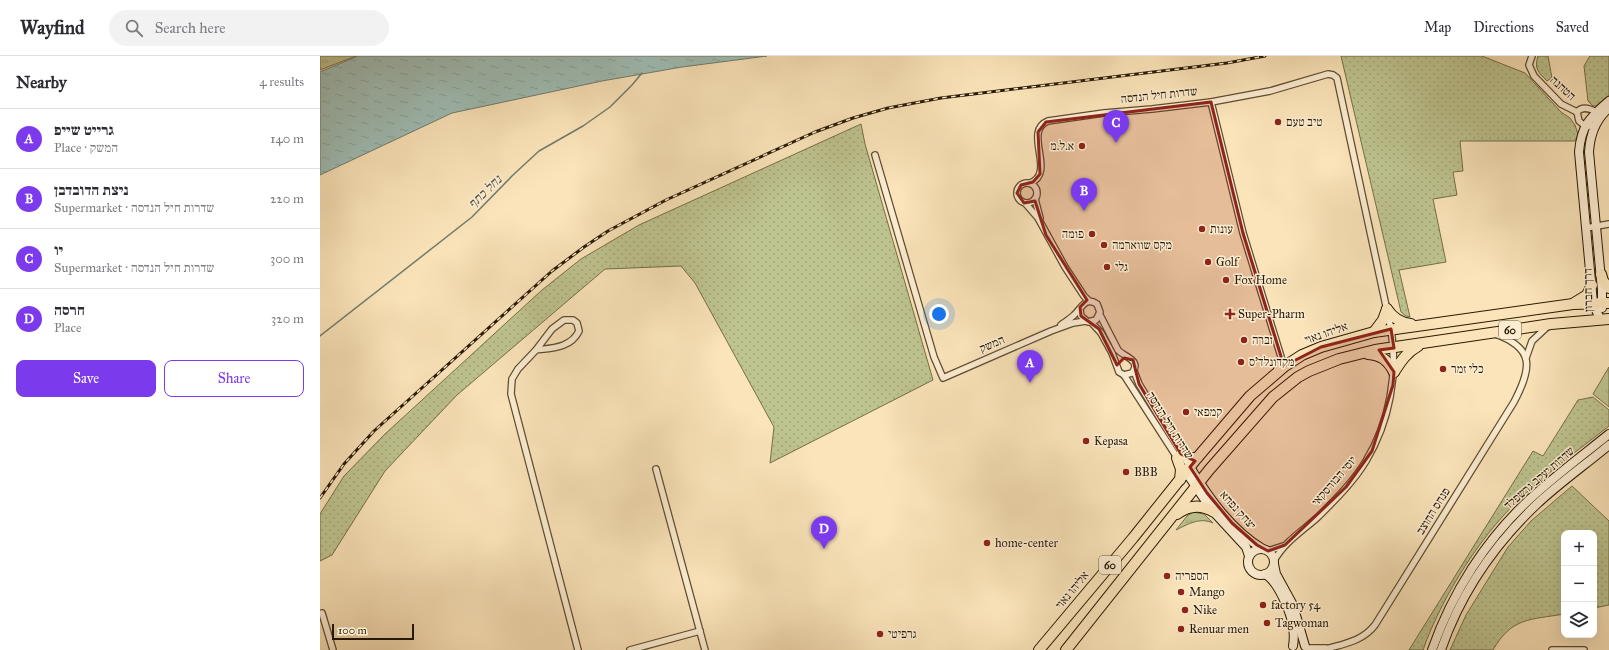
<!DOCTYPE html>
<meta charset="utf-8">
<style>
body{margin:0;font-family:"IM FELL Great Primer","Frank Ruhl Libre",serif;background:#f2f2f3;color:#2b2b33}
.controls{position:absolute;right:12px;bottom:12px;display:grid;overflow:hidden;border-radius:8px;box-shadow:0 4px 16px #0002}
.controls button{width:36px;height:36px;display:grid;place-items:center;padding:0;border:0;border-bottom:1px solid #e1e1e2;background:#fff;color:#2b2b33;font:20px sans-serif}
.scale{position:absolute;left:12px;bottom:10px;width:82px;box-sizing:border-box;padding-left:4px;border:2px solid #291902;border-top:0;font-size:11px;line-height:14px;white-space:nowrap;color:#291902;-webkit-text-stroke:3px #fcedd2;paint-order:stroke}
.you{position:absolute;left:619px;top:258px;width:14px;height:14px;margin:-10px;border:3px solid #fff;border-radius:50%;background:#1a73e8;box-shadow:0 0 0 6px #1a73e833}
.badge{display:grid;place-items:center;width:26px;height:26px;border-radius:50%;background:#7c3aed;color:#fff;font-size:13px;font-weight:700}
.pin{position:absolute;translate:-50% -33px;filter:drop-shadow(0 1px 2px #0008)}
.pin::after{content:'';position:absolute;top:21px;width:14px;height:12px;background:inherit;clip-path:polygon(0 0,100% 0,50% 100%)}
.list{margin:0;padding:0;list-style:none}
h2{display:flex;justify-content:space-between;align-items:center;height:52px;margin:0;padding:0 16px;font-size:17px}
h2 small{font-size:13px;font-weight:400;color:#7c7c81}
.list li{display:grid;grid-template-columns:26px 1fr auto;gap:12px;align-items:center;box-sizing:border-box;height:60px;padding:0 16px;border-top:1px solid #e1e1e2}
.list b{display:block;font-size:15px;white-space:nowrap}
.list p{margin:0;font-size:13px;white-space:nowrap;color:#7c7c81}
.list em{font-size:13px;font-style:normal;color:#7c7c81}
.actions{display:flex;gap:8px;padding:12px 16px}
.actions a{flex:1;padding:9px 0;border:1px solid #7c3aed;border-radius:8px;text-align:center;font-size:14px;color:#7c3aed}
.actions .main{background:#7c3aed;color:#fff}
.icon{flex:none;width:22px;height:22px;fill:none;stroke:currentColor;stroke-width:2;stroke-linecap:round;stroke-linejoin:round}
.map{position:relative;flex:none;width:1289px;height:594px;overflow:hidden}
header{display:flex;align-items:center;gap:24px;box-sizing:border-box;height:56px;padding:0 20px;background:#fff;border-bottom:1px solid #e1e1e2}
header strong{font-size:19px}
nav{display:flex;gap:22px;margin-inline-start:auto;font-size:14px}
.search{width:280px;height:36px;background:#f2f2f3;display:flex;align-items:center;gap:10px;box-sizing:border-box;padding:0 14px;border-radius:22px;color:#7c7c81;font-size:15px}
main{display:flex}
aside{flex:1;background:#fff}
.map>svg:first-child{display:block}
.grass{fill:url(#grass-dots);stroke:#746e49}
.park{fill:url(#park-tufts);stroke:#746e49}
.water{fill:url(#water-ripples);stroke:#707c6e}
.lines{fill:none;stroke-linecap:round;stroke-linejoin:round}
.stream{stroke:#707c6e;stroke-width:1.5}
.street-casing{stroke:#5e4c30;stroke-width:8}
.secondary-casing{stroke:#291902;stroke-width:10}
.highway-casing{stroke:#291902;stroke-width:12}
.street{stroke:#fcedd2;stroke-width:5.5}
.secondary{stroke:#fcedd2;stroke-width:8}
.highway{stroke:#fbe4ba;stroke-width:10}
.rail-casing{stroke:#291902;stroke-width:3}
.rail{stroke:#fcedd2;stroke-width:1.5;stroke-dasharray:4.5;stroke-linecap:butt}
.marked{fill:#8f2418;fill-opacity:0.2;stroke:#8f2418;stroke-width:3;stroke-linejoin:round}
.poi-dot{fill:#8f2418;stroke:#fcedd2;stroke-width:1.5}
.labels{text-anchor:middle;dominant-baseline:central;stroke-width:3;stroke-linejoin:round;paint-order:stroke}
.shield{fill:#fcedd2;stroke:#685940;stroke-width:1}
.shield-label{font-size:11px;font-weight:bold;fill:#291902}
.street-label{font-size:12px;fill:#291902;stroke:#fcedd2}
.poi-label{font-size:12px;fill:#291902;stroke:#fcedd2;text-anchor:start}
.water-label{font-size:13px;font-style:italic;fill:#535341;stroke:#fcedd2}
</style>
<header>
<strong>Wayfind</strong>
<div class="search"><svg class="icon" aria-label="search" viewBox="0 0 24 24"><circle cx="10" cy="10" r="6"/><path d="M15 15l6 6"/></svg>Search here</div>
<nav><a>Map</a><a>Directions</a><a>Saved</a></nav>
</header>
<main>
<aside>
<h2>Nearby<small>4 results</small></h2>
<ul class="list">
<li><span class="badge">A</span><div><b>גרייט שייפ</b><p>Place · המשק</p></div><em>140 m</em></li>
<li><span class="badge">B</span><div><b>ניצת הדובדבן</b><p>Supermarket · שדרות חיל הנדסה</p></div><em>220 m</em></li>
<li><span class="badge">C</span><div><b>יו</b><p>Supermarket · שדרות חיל הנדסה</p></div><em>300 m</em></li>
<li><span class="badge">D</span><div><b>חרסה</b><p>Place</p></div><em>320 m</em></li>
</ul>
<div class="actions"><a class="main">Save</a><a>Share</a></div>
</aside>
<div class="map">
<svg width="1289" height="594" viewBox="0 0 1289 594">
<defs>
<pattern id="grass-dots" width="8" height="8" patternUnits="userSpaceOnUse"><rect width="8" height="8" fill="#bec490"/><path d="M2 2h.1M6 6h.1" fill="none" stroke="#a3a87b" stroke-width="1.8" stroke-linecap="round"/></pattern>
<pattern id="park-tufts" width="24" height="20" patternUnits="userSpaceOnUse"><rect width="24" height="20" fill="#bec490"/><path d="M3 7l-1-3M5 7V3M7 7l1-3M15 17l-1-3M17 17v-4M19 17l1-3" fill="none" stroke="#a3a87b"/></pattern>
<pattern id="water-ripples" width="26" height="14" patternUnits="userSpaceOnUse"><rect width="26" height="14" fill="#a0beb6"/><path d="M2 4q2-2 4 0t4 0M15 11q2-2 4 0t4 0" fill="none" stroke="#8aa39b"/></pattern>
</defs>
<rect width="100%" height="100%" fill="#fbe4ba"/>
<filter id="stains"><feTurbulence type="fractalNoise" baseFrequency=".005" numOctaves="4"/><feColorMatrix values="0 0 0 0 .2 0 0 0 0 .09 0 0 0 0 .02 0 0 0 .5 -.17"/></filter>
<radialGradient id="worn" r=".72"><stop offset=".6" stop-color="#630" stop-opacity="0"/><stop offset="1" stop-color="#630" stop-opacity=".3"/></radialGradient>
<!-- grass -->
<g class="grass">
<polygon points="1021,0 1162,0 1205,17 1241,56 1250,62 1255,69 1258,78 1255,85 1140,85 1143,115 1133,116 1137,139 1113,143 1126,206 1079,214 1090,261 1086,260 1081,256"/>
<path d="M1218,0H1228L1232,22L1227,25C1218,16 1214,13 1218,0Z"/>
<polygon points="1270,0 1289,0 1289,39 1276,50 1273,50 1268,45 1264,10"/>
<polygon points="541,68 545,88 613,324 450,407 454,371 375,227 361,210 285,213 137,339 65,415 12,499 0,505 0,458 24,420 65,378 222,234 261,203 319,169"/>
<path d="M1273,341L1289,354V370C1261,392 1232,413 1206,437C1163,475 1122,540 1103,594H1089L1213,395L1223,400L1258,344Z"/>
<path d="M1252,430L1289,465V549L1274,552V477H1244V558C1210,564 1192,561 1173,594H1130L1146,559L1188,491L1211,465Z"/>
</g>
<!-- park -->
<g class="park">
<polygon points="0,0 36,0 0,14"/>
<polygon points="1289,311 1289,351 1273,338"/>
<path d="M873,456L884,458L893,467C880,461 868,468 856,474L867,460Z"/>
</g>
<!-- water -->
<polygon class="water" points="38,0 447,0 362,11 282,25 132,57 0,119 0,16"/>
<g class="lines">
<!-- stream -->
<polyline class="stream" points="0,280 152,161 193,119 219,95 263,70 290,51 312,29 322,17"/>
<defs>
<g id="street">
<polyline points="1212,0 1209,9 1214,20 1241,48 1257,56"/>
<polyline points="891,46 923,177 962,304 957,313"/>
<path d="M1276,70H1265L1259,65L1257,56C1262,50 1269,52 1276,56L1277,60"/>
<polyline points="555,99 614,301 623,322 731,275 753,267 766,265"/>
<path d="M710,127C737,117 702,75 728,65L784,57L832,53L891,46L950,35L1008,18L1013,19L1017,22L1071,273C1078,318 1070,365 1046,405C1034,425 1016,443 999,460C984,474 964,486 954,505"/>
<circle cx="707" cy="137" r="10"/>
<polyline points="715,143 720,162"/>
<polyline points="705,147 718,162 745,211 764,240 769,245"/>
<polyline points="1266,172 1289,168"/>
<path d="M771,266L781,277L792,297L799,316L804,319L812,317C822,304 804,301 798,294L780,259"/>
<path d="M741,269C745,266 750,263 754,259C762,252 765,240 777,248L780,256L776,264L768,266L761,260L760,254"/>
<path d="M216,294C232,292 251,292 259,275L257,267L253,264H244L232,273L216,294L198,313L192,323L191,338L258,594"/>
<polyline points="1206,302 1212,285 1227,271"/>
<polyline points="814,315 819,328 870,411"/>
<polyline points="804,319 858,403"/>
<polyline points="336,413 385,594"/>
<polyline points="948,495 963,490"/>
<polyline points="2,557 13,594"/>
<polyline points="988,592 1006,592"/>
<polyline points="310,594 380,575"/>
<path d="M1003,594C1022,588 1042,586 1055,569L1194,346C1212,312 1215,292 1175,278"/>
<polyline points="1232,594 1264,594"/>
</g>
<g id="secondary">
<path d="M1282,252V234L1269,96C1270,80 1276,63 1289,52"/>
<path d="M1280,263L1273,247L1259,96C1261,70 1270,61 1289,45"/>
<path d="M870,411C889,442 911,474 943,493"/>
<polyline points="866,416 891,453 926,491 929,500"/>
<circle cx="941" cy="506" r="13"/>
<polyline points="954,508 956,518 973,549 985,590"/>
<path d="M945,518C958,525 971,557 973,571C974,577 974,584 973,590"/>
<path d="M1112,594C1132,537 1166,483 1211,442C1236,419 1263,399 1289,378"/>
<path d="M1121,594C1140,539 1174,489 1216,449C1238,428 1265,409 1289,389"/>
</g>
<g id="highway">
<polyline points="1281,218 1283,225 1289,232"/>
<polyline points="1254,247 1267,239 1272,229"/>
<path d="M1067,253C1073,262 1080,267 1091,268"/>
<polyline points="1054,276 1063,264 1067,253"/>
<path d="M1048,298C1061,299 1068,304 1074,316"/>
<path d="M1074,316C1081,305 1087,296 1098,290"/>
<polyline points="861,398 870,402 877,402"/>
<polyline points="857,402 861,413 860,424"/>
<path d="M857,458C869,449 881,448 894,456"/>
<polyline points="719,594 813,482 877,402 930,340 965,310 982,299 1001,291 1054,276 1253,248 1289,247"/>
<polyline points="746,594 889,414 953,341 978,321 989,315 1019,303 1055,294 1231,268 1289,263"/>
</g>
</defs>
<!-- street casing -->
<use href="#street" class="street-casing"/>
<!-- secondary casing -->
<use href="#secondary" class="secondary-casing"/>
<!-- highway casing -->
<use href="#highway" class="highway-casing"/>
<!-- street -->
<use href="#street" class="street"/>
<!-- secondary -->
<use href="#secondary" class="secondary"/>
<!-- highway -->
<use href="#highway" class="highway"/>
<defs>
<polyline id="rail" points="0,442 24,408 54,375 232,215 264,191 288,175 346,144 495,76 533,62 568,52 621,42 907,7 945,0"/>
</defs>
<!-- rail casing -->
<use href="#rail" class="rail-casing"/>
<!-- rail -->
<use href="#rail" class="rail"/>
</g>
<!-- marked area -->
<path class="marked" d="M891,46L923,177L964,310L1001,291L1071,273L1074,292L1059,294L1074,316L1073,329L1052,395L1026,431L965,489L948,495L937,489L912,467L887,437L870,411L875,405L861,398L819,328L813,304L804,302L797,309L779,273L761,260L760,251L767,244L726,179L715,145L704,147L697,137L701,129L713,126L720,118L718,76L726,66Z"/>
<!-- markers -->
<g class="poi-dot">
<circle cx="958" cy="66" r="4"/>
<circle cx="762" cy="90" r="4"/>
<circle cx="882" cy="173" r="4"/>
<circle cx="772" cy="178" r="4"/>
<circle cx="784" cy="189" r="4"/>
<circle cx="888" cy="206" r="4"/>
<circle cx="787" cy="211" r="4"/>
<circle cx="906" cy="224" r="4"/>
<path d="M908 252h4v4h4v4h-4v4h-4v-4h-4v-4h4z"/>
<circle cx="924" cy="284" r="4"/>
<circle cx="921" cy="306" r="4"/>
<circle cx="1123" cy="313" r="4"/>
<circle cx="866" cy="356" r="4"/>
<circle cx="766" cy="385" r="4"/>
<circle cx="806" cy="416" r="4"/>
<circle cx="667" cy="487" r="4"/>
<circle cx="847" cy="520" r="4"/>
<circle cx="861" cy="536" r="4"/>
<circle cx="943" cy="549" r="4"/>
<circle cx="865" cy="554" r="4"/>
<circle cx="947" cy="567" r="4"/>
<circle cx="861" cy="573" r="4"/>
<circle cx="560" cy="578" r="4"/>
</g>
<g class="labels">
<!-- shield labels -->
<g class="shield">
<rect x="1179" y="265" width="22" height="18" rx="3"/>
<rect x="779" y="500" width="22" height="18" rx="3"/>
</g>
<g class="shield-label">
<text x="1190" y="274">60</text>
<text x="790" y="509">60</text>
</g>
<!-- street labels -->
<g class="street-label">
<text transform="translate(1243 32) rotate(42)">הטחנה</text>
<text transform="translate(839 39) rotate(-6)">שדרות חיל הנדסה</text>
<text transform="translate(1268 234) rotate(-91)">דרך חברון</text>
<text transform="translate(1006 277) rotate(-19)">אליהו נאוי</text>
<text transform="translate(672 288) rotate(-23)">המשק</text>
<text transform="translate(850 369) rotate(58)">שדרות חיל הנדסה</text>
<text transform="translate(1219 422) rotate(-41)">שדרות יעקב גרשפלד</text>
<text transform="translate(1014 425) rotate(-49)">יוסי הבורסקאי</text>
<text transform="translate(918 454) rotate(48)">יצחק נפחא</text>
<text transform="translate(1113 455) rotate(-58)">פנחס החוצב</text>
<text transform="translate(752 534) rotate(-50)">אליהו נאוי</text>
</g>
<!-- poi labels -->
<g class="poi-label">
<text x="966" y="66">טיב טעם</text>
<text x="754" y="90" text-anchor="end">א.ל.מ</text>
<text x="890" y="173">עונות</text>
<text x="764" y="178" text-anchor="end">פומה</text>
<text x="792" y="189">מקס שווארמה</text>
<text x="896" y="206">Golf</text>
<text x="795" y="211">גלי</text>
<text x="914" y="224">Fox Home</text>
<text x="918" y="258">Super-Pharm</text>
<text x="932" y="284">זברה</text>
<text x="929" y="306">מקדונלד'ס</text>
<text x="1131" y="313">כלי זמר</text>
<text x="874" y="356">קמפאי</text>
<text x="774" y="385">Kepasa</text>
<text x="814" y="416">BBB</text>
<text x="675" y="487">home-center</text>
<text x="855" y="520">הספריה</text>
<text x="869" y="536">Mango</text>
<text x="951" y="549">factory 54</text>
<text x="873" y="554">Nike</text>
<text x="955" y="567">Tagwoman</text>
<text x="869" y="573">Renuar men</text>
<text x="568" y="578">גרפיטי</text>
</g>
<!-- water labels -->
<g class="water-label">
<text transform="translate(165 136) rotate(-44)">נחל כתף</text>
</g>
</g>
<rect width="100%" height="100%" filter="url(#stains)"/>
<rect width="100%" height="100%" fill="url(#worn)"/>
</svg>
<div class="controls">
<button>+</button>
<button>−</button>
<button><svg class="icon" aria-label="layers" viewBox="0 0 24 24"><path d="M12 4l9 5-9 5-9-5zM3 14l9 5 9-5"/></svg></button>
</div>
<div class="scale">100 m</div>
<div class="you"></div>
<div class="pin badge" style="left:710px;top:327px">A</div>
<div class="pin badge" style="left:764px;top:155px">B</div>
<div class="pin badge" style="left:796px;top:87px">C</div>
<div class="pin badge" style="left:504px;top:493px">D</div>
</div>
</main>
